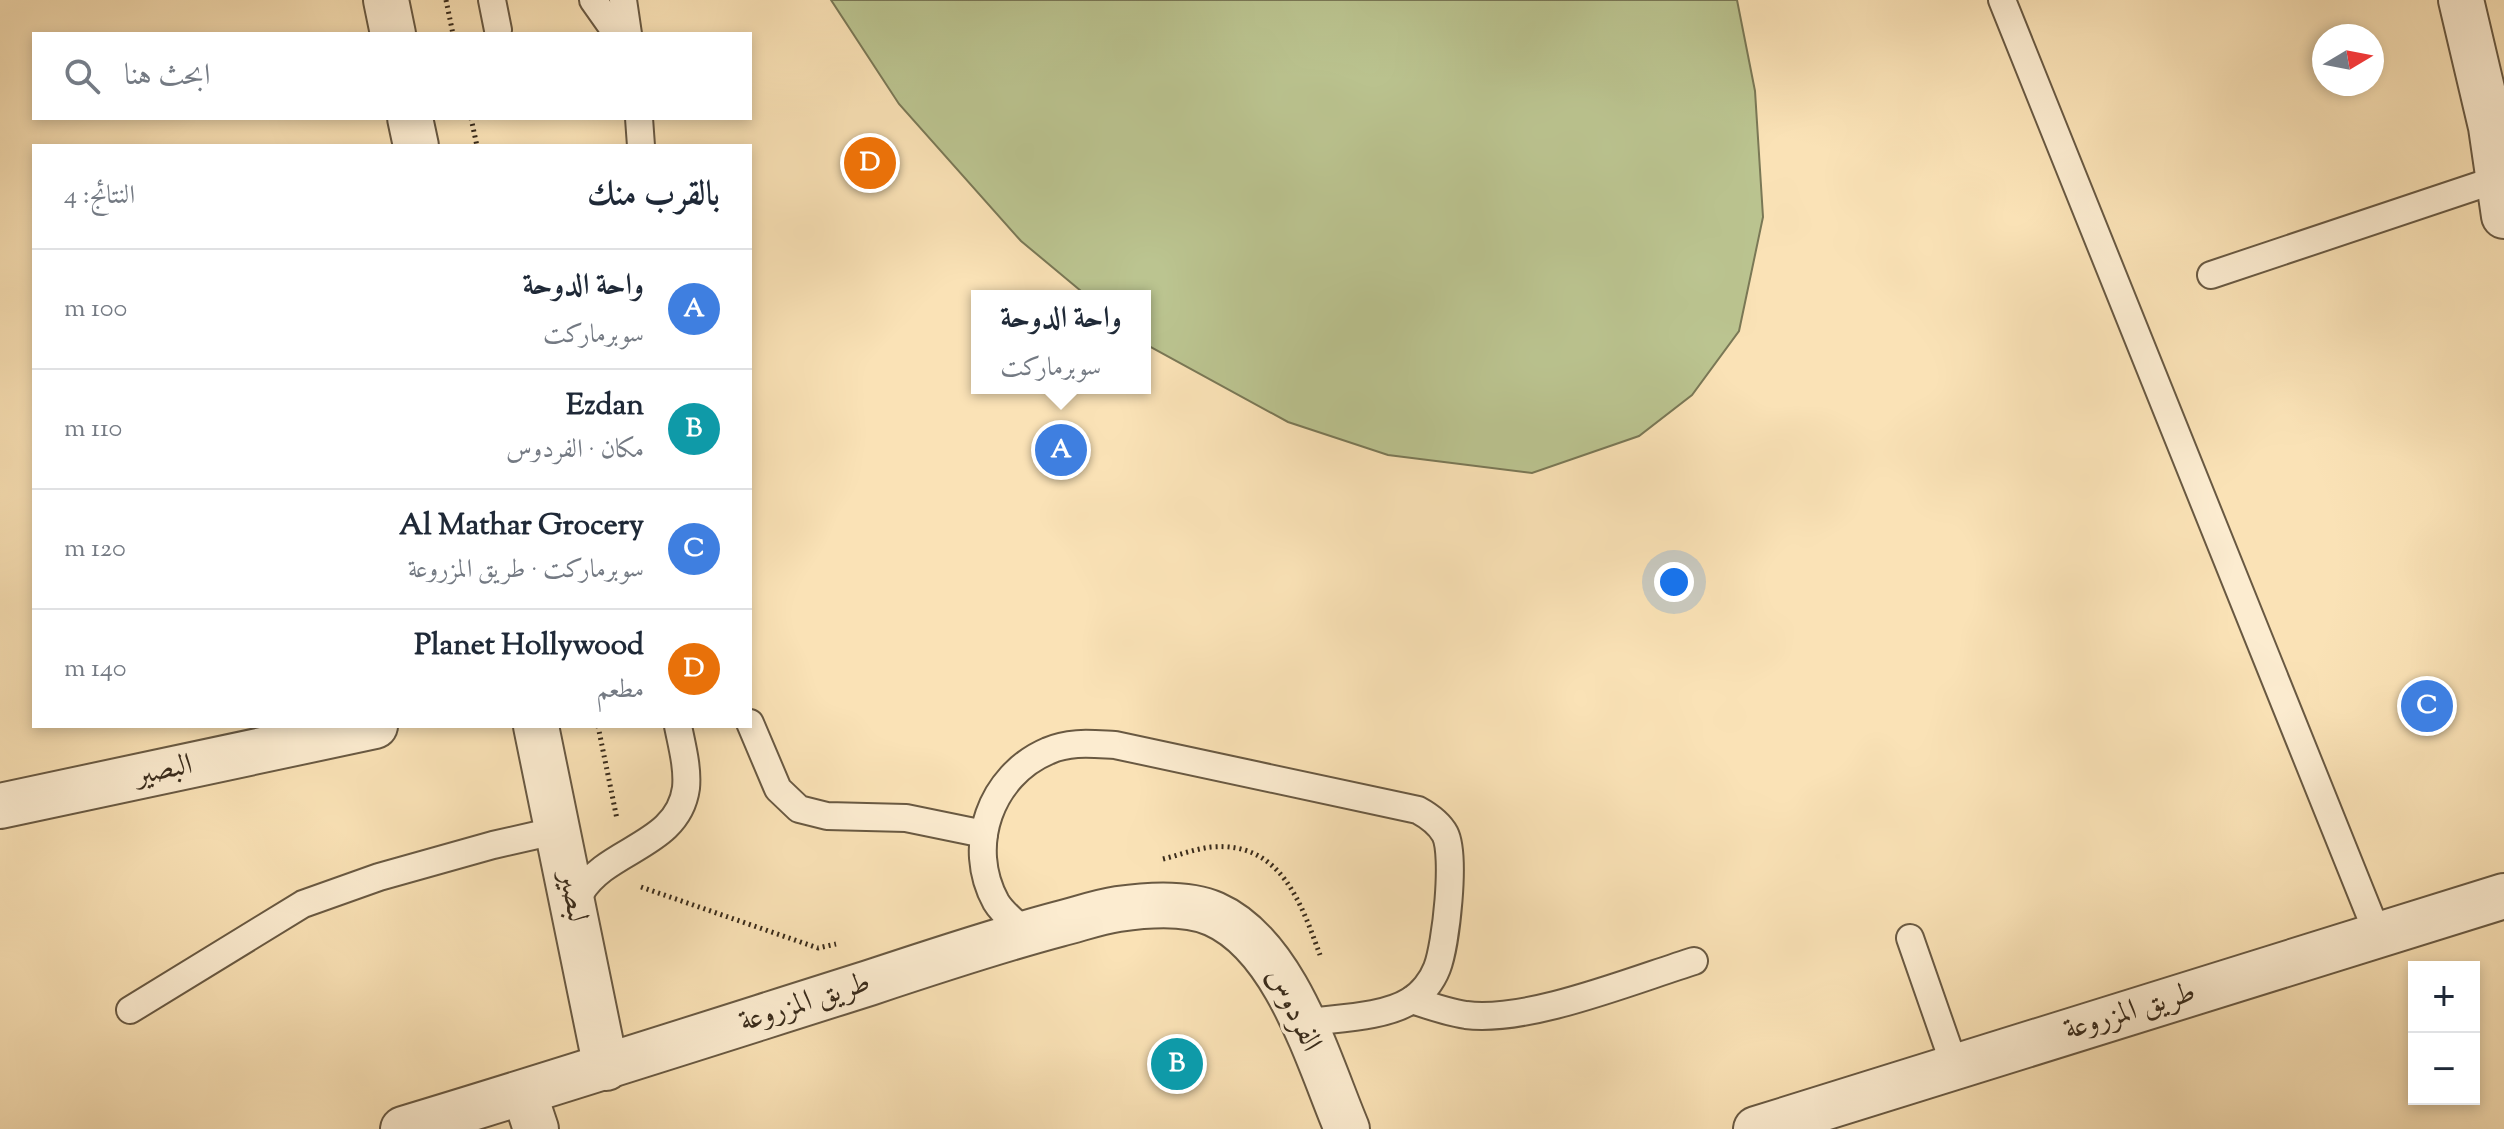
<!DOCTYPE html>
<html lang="ar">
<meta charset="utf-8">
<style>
body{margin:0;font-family:"Sorts Mill Goudy",Amiri,serif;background:#f2f2f3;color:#1f2937;direction:rtl}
.controls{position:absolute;right:24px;bottom:24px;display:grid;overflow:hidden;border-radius:0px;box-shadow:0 4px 12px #0003}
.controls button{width:72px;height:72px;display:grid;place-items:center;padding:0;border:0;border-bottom:2px solid #e0e1e3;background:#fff;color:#1f2937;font:40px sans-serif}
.compass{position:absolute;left:2312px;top:24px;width:72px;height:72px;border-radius:50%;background:#fff;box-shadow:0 4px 12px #0003;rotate:80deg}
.you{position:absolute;left:1674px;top:582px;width:28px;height:28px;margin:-20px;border:6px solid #fff;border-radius:50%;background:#1a73e8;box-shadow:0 0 0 12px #1a73e833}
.badge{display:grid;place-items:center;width:52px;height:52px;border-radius:50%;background:#0b8043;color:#fff;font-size:26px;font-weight:700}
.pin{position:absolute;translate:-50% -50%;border:4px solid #fff;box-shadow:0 2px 8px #0006}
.popup{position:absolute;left:971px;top:290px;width:180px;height:104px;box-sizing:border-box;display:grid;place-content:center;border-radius:0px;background:#fff;filter:drop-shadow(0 2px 6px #0005);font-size:26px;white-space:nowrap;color:#747a83}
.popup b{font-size:30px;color:#1f2937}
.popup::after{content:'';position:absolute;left:50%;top:100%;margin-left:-16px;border:16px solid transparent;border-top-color:#fff}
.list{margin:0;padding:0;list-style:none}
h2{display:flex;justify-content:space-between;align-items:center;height:104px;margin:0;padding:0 32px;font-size:34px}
h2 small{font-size:26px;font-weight:400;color:#747a83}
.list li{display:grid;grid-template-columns:52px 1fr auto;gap:24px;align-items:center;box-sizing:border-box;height:120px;padding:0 32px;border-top:2px solid #e0e1e3}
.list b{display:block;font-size:30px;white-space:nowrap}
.list p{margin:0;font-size:26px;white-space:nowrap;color:#747a83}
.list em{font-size:26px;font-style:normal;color:#747a83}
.icon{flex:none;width:44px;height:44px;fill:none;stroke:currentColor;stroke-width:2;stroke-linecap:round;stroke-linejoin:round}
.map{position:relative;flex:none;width:2504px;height:1129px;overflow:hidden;direction:ltr}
.search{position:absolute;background:#fff;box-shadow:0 4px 12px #0003;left:32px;top:32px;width:720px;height:88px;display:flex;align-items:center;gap:20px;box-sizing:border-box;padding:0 28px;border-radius:0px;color:#747a83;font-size:30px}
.panel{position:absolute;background:#fff;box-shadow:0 4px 12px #0003;left:32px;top:144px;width:720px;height:584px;border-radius:0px;direction:rtl}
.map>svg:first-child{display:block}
.green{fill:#bbc490;stroke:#7a7856;stroke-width:2}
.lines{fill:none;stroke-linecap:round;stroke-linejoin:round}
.lane-casing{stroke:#695942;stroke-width:30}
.street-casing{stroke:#695942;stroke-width:48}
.path{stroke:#392b1b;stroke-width:5;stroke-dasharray:2 4;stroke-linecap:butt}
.lane{stroke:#fcecd0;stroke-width:26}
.street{stroke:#fcecd0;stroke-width:44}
.labels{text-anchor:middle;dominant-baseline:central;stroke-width:7;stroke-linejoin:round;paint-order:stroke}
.street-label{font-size:30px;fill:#392b1b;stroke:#fcecd0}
</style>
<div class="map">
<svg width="2504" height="1129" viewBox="0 0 2504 1129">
<rect width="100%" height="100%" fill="#fae2b6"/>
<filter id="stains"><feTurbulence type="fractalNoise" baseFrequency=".0025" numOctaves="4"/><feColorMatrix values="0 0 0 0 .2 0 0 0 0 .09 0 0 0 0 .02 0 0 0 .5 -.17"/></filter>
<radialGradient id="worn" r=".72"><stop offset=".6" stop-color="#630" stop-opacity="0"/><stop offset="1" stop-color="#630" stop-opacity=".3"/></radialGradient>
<!-- green -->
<polygon class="green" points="831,0 1737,0 1755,91 1763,217 1739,331 1692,395 1639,436 1532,473 1388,455 1288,422 1145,344 1145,296 1087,296 1021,241 899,104"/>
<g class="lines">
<defs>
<g id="lane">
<polyline points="492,0 498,30"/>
<polyline points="593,0 617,34"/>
<polyline points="623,0 628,34"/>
<polyline points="2002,0 2378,935"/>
<polyline points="639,118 641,146"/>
<polyline points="2211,275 2498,179"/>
<polyline points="750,723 778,789 799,809 827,816 906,818 984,834"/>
<path d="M574,909C576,904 578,897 581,892C608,848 678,846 686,788C688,768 682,746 678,726"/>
<path d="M1026,933C1016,923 1003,914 996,902C965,846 991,775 1048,751C1070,741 1093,744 1115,745L1418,810C1429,816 1439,823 1445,834C1456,855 1446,945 1437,968C1432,981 1422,994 1410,1001C1383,1018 1334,1018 1302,1023"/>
<polyline points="1910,938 1955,1067"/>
<path d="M1412,1000C1430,1006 1447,1012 1466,1015C1528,1023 1633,980 1694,961"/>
<polyline points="130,1010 303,904 379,877 493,845 559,830"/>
</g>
<g id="street">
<polyline points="386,0 393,34"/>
<polyline points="2461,0 2491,127 2504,216"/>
<polyline points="410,118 416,146"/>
<polyline points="536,726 606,1068"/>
<polyline points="0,806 375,726"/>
<polyline points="524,1093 536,1129"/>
<path d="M403,1129C559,1082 714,1032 869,983C932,962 995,941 1059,924C1079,919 1098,912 1118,909C1146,905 1187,902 1214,914C1286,946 1318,1060 1347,1129"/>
<polyline points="1756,1129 2504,896"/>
</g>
</defs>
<!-- lane casing -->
<use href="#lane" class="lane-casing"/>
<!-- street casing -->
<use href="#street" class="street-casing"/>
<!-- path -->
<g class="path">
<polyline points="446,0 453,34"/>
<polyline points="471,118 477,146"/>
<polyline points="598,726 617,819"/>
<path d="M1163,859C1179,855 1195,849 1211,847C1281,841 1301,903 1320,955"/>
<polyline points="641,887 818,948 836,944"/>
</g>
<!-- lane -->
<use href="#lane" class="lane"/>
<!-- street -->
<use href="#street" class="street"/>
</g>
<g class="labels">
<!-- street labels -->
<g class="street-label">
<text transform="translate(164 771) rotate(-12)">البصير</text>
<text transform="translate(572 897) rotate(79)">لبصير</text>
<text transform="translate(805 1003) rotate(-18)">طريق المزروعة</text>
<text transform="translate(1293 1010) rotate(64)">الفردوس</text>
<text transform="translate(2130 1012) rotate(-17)">طريق المزروعة</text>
</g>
</g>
<rect width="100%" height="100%" filter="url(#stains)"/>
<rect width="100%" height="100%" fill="url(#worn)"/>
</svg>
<div class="controls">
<button>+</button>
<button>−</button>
</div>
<svg class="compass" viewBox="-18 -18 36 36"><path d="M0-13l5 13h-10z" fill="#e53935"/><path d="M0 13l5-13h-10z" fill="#747a83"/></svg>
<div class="you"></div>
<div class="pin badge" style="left:1061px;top:450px;background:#3f7fe0">A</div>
<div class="popup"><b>واحة الدوحة</b>سوبرماركت</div>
<div class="pin badge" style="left:1177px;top:1064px;background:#0f9aa8">B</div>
<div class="pin badge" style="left:2427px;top:706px;background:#3f7fe0">C</div>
<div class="pin badge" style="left:870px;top:163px;background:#e8710a">D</div>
<div class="search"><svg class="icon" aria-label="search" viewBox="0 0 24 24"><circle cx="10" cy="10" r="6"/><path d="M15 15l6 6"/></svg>ابحث هنا</div>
<section class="panel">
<h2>بالقرب منك<small>النتائج: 4</small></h2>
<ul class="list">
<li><span class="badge" style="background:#3f7fe0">A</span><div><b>واحة الدوحة</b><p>سوبرماركت</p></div><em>100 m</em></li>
<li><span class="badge" style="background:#0f9aa8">B</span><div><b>Ezdan</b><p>مكان · الفردوس</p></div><em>110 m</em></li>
<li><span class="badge" style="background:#3f7fe0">C</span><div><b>Al Mathar Grocery</b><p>سوبرماركت · طريق المزروعة</p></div><em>120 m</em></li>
<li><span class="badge" style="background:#e8710a">D</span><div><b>Planet Hollywood</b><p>مطعم</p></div><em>140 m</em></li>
</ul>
</section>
</div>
